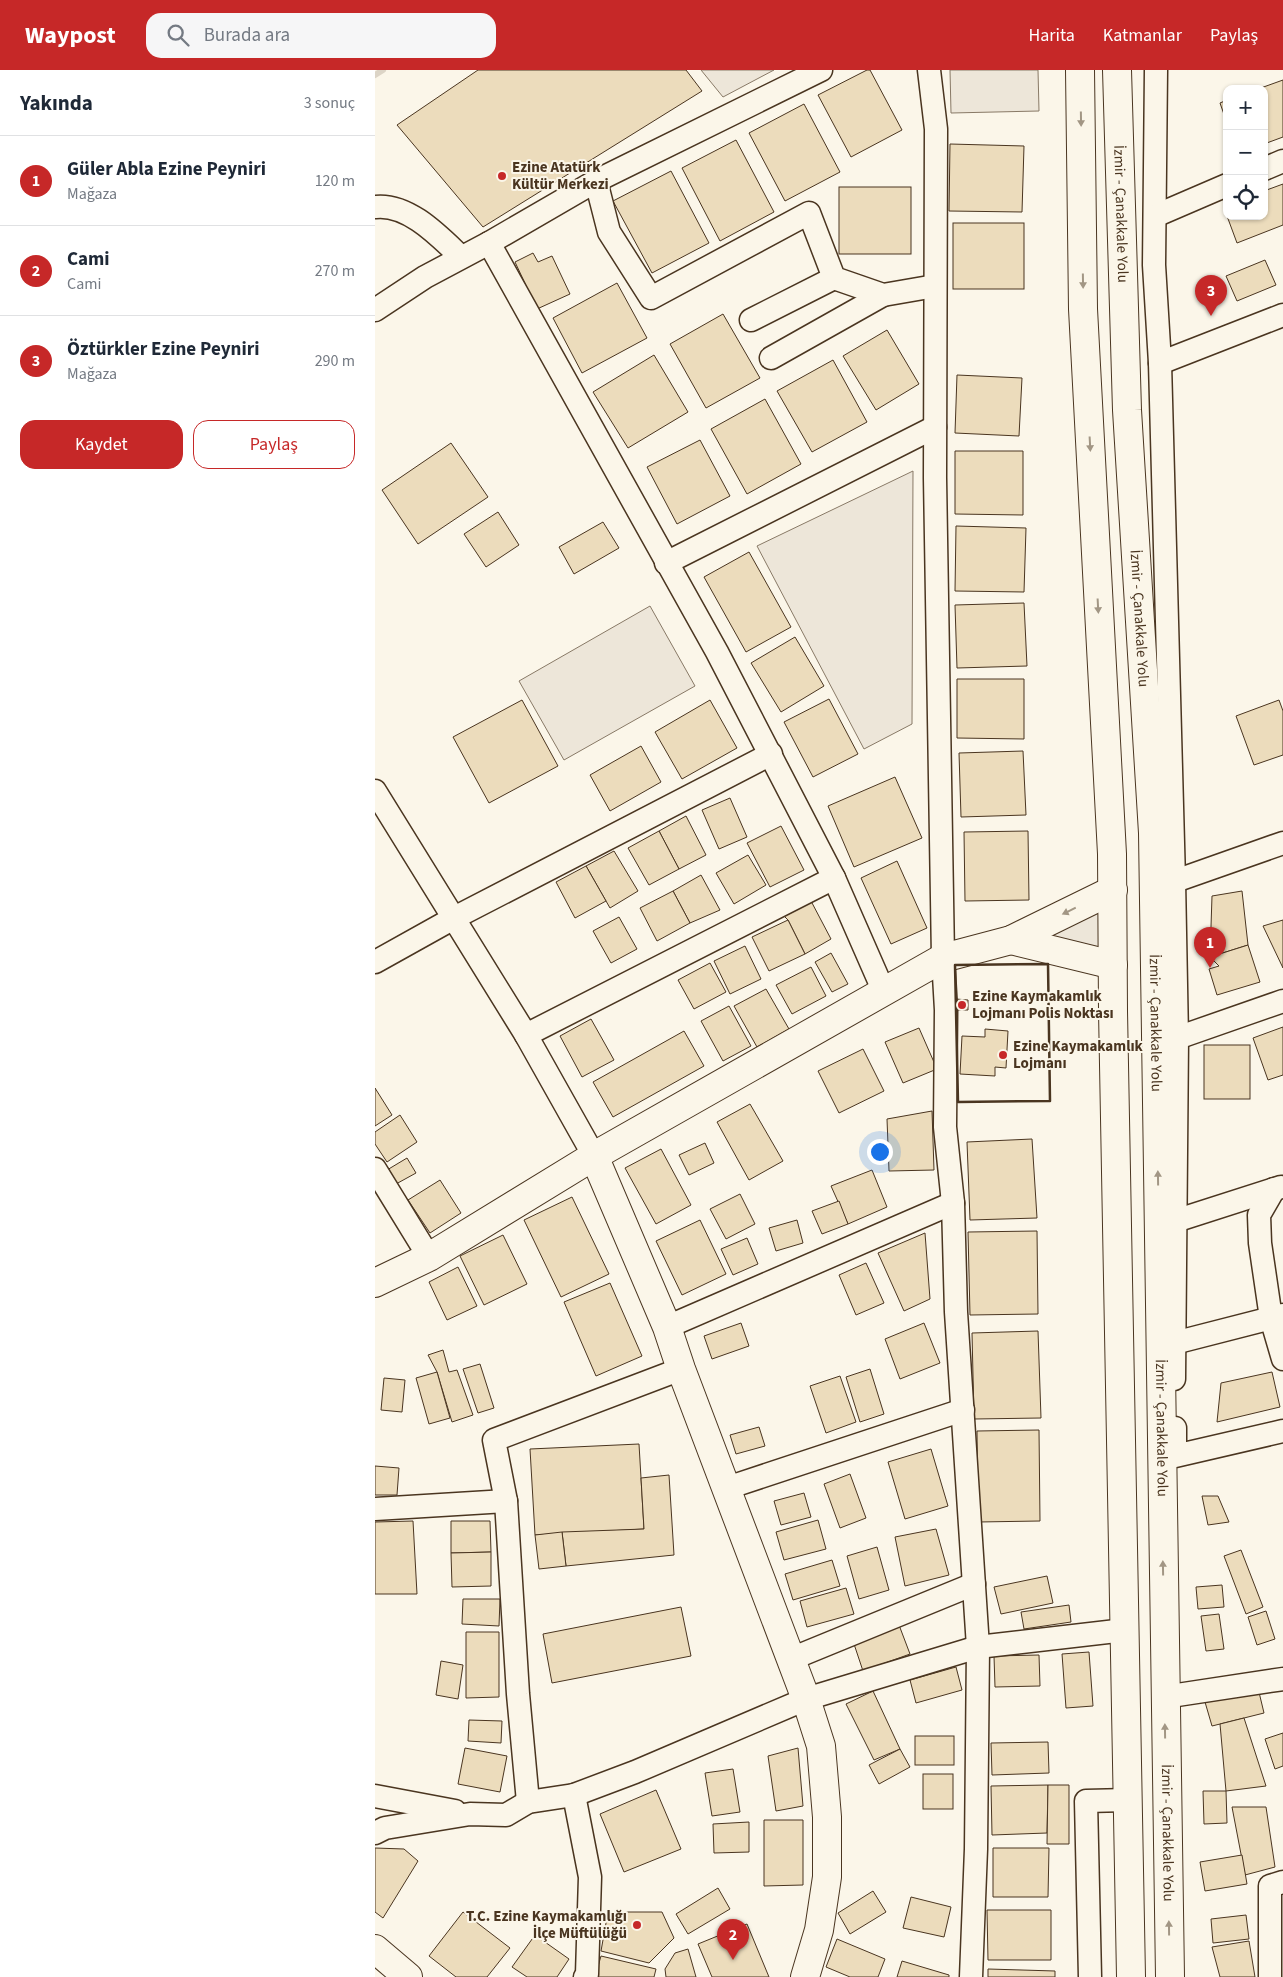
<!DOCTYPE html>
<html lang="tr">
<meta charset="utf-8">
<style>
body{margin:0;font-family:"Source Sans 3",sans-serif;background:#f6f6f7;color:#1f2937}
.controls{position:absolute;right:15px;top:15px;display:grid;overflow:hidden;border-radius:10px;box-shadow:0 1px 4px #0004}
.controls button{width:45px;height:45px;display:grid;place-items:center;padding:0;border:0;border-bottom:1px solid #e0e1e3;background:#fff;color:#1f2937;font:25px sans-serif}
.you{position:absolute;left:504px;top:1081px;width:18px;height:18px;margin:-12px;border:4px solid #fff;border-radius:50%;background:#1a73e8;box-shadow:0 0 0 8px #1a73e833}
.badge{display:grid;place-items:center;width:32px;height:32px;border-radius:50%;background:#c62828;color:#fff;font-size:16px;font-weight:700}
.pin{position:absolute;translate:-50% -41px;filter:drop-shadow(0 1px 2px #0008)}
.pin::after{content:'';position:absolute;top:26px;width:18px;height:15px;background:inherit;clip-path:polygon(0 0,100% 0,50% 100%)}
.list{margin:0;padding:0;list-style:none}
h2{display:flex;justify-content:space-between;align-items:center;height:65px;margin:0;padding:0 20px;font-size:21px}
h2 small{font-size:16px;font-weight:400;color:#747a83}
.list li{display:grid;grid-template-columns:32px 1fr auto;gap:15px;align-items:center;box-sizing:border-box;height:90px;padding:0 20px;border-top:1px solid #e0e1e3}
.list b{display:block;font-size:19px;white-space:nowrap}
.list p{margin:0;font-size:16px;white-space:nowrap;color:#747a83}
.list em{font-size:16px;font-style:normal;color:#747a83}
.actions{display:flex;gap:10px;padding:15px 20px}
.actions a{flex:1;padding:11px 0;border:1px solid #c62828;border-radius:15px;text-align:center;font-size:18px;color:#c62828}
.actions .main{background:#c62828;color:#fff}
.icon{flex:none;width:28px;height:28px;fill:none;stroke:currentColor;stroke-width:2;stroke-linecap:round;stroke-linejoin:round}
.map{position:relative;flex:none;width:908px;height:1907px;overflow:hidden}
header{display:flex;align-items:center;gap:30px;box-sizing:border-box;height:70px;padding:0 25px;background:#c62828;color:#fff}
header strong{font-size:24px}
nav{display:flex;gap:28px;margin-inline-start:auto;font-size:18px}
.search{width:350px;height:45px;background:#f6f6f7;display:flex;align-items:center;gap:12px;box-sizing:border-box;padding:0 18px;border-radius:15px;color:#747a83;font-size:19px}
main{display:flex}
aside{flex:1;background:#fff}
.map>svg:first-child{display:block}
.green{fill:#ede6d9;stroke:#887966}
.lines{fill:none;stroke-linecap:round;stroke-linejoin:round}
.stream{stroke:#dcd4c6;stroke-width:6}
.building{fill:#ecdcbc;stroke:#4a3520}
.minor-casing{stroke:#4a3520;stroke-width:25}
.major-casing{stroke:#4a3520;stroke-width:30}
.highway-casing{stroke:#4a3520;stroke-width:30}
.minor{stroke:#fbf6e9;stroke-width:22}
.major{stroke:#fbf6e9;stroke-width:28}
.highway{stroke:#fbf6e9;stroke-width:28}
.wall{stroke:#4a3520;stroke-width:2.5}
.oneway{fill:#a29684}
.poi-dot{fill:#c62828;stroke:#fbf6e9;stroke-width:2}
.labels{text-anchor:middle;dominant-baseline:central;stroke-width:4;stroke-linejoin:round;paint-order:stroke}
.poi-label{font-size:15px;font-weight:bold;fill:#4a3520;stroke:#fbf6e9;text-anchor:start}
.street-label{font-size:15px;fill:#4a3520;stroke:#fbf6e9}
</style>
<header>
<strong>Waypost</strong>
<div class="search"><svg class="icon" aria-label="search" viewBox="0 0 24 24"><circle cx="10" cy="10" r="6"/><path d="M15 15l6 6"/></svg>Burada ara</div>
<nav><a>Harita</a><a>Katmanlar</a><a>Paylaş</a></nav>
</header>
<main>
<aside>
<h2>Yakında<small>3 sonuç</small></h2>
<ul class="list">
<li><span class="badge">1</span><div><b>Güler Abla Ezine Peyniri</b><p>Mağaza</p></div><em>120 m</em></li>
<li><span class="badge">2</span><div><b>Cami</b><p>Cami</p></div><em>270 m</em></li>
<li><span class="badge">3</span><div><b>Öztürkler Ezine Peyniri</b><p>Mağaza</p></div><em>290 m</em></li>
</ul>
<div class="actions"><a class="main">Kaydet</a><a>Paylaş</a></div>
</aside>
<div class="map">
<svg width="908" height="1907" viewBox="0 0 908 1907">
<rect width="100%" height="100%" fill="#fbf6e9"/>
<!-- green -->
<g class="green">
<polygon points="326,0 399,0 348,27"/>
<polygon points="575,0 663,0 664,41 576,43"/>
<polygon points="538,401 537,654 489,679 382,476"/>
<polygon points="275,536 320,616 189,690 144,611"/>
<polygon points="738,820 738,895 636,870"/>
</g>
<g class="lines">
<!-- stream -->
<polyline class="stream" points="0,5 8,0"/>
</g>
<!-- building -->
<g class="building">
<polygon points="103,0 311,0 327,21 108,157 22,55"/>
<polygon points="492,0 495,0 527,60 476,87 443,25"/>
<polygon points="908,10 908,67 889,74 889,19 883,19"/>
<polygon points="852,30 852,53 845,33"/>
<polygon points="429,34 465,102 410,131 374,63"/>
<polygon points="361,70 399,142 345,171 307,98"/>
<polygon points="575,74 649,76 647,142 574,141"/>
<polygon points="296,101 334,173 277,203 238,131"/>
<polygon points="908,114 908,155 862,173 852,146 889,146 889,121"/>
<rect x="464" y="117" width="72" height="67"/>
<rect x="578" y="153" width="71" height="66"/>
<polygon points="158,183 163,192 177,186 195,224 162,239 140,192"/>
<polygon points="890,190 901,215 862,231 851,206"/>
<polygon points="242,213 272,268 207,303 178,248"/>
<polygon points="348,244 385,308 331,338 295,274"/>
<polygon points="512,260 544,314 501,340 468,286"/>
<polygon points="279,285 313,342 253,378 218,322"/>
<polygon points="458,290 492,352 437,382 402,321"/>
<polygon points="582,305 647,308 644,366 580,363"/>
<polygon points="390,329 426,394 372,424 336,359"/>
<polygon points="325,370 355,426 302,454 272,397"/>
<polygon points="76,373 113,427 43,474 7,420"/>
<polygon points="580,381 648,381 648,445 580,444"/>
<polygon points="123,442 144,475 111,497 89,464"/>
<polygon points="228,452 244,478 199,504 184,477"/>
<polygon points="581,456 651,458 649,522 580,521"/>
<polygon points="374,482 416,557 371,582 329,507"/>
<polygon points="649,533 652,596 582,598 580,535"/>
<polygon points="420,567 449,616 406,642 376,593"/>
<polygon points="582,609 649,609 649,669 582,668"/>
<polygon points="454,629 483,684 438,707 409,652"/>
<polygon points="147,630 183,696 114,733 78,667"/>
<polygon points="335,630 362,678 307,709 280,662"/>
<polygon points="904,630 908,641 908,685 879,695 861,646"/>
<polygon points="266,676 286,712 235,741 215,705"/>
<polygon points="648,681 651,745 586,747 584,683"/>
<polygon points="520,707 547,768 479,797 453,736"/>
<polygon points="355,728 372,767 344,779 327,740"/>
<polygon points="311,746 331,785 304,799 284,761"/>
<polygon points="406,756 429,800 395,817 372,773"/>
<polygon points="284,761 304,799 274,815 253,778"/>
<polygon points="653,761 654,830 590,831 589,762"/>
<polygon points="239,781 263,821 235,838 211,796"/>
<polygon points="373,785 391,815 359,834 341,803"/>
<polygon points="522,791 552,858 516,874 486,808"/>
<polygon points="211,796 231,831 200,848 181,812"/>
<polygon points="326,805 345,840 315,853 298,821"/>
<polygon points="298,821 315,853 282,871 265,838"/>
<polygon points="867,821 873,875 835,887 837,826"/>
<polygon points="436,831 456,869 430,884 413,850 409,846"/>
<polygon points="244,847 262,879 236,893 218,861"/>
<polygon points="413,850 430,884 394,901 377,867"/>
<polygon points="908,850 908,898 888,856"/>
<polygon points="873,875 885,912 842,925 834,899 844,896 835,887"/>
<polygon points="370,876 386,909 355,924 339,891"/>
<polygon points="456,883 473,914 457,922 440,892"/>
<polygon points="335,893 351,922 319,939 303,910"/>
<polygon points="436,897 451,926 417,944 401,915"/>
<polygon points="391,919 414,959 382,977 359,936"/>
<polygon points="581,929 593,930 593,940 581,940"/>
<polygon points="354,936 376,976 348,991 326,951"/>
<polygon points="216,949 239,990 207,1007 185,966"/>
<polygon points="908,957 908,1005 893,1010 878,968"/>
<polygon points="544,958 562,999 528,1013 510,972"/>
<polygon points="610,959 633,961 631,998 620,997 620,1006 585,1004 587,966 610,967"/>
<polygon points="309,961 329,996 238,1047 218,1012"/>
<rect x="829" y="975" width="46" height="54"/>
<polygon points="488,979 509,1021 464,1043 443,1001"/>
<polygon points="0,1018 17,1045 0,1056"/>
<polygon points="375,1034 408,1091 374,1110 342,1052"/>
<polygon points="557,1041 559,1100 514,1101 512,1049"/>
<polygon points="25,1045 42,1072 12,1092 0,1074 0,1062"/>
<polygon points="657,1069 662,1148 595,1150 592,1072"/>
<polygon points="330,1073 339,1093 314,1105 304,1085"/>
<polygon points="286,1079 316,1135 281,1154 250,1098"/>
<polygon points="32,1088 41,1103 21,1114 12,1100"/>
<polygon points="497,1100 512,1137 473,1154 456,1116"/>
<polygon points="65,1110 86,1143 55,1163 33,1130"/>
<polygon points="365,1124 380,1154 351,1169 335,1139"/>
<polygon points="197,1127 234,1204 186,1227 149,1150"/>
<polygon points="464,1131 473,1154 447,1164 437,1141"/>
<polygon points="325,1150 351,1204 307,1225 281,1171"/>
<polygon points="422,1150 428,1173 401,1181 394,1158"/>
<polygon points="662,1161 663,1244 595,1245 593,1162"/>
<polygon points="550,1163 555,1229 529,1241 503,1183"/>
<polygon points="128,1165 152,1214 109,1235 85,1186"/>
<polygon points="372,1168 383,1194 358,1205 346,1179"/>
<polygon points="491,1193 509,1233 481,1245 464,1205"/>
<polygon points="83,1197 102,1236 72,1250 54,1212"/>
<polygon points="235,1213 267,1286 221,1306 189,1232"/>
<polygon points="366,1253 374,1276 337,1289 329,1266"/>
<polygon points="549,1253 565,1293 525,1309 510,1269"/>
<polygon points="663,1261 666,1348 599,1349 597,1263"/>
<polygon points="68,1280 74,1302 82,1300 98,1345 77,1352 62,1302 53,1285"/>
<polygon points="105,1294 119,1338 103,1343 88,1299"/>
<polygon points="495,1299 509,1344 485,1352 471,1307"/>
<polygon points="62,1302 75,1348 54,1354 41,1308"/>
<polygon points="897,1302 905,1337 842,1352 846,1313"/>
<polygon points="465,1306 481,1352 451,1363 435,1316"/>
<polygon points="9,1308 30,1310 27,1342 6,1340"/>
<polygon points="384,1357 390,1376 361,1384 355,1365"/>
<polygon points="664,1360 665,1451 603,1452 602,1361"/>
<polygon points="264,1374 269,1459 160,1465 155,1379"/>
<polygon points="556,1379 573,1436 530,1449 513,1392"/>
<polygon points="0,1396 24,1398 22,1425 0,1425"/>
<polygon points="475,1404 491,1448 465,1458 449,1414"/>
<polygon points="294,1405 299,1485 191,1496 187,1462 269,1459 266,1408"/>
<polygon points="429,1423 436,1447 406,1455 399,1431"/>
<polygon points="827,1426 843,1426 854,1452 833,1455"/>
<polygon points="443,1450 451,1479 409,1490 401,1462"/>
<polygon points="38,1451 42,1524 0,1524 0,1452"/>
<polygon points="76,1451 115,1451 116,1482 76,1483"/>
<polygon points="561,1459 574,1505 530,1516 520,1467"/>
<polygon points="187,1462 191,1496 164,1499 160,1465"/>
<polygon points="502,1477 514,1520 484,1529 472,1486"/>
<polygon points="866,1480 888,1537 871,1544 849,1486"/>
<polygon points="116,1482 116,1516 77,1517 76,1483"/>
<polygon points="457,1490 465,1516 418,1530 410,1504"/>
<polygon points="672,1506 678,1533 626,1544 619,1517"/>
<polygon points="847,1515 849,1537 823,1539 821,1517"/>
<polygon points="471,1518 479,1544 432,1557 425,1531"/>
<polygon points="88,1529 125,1529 124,1556 87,1554"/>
<polygon points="694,1535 696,1552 649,1559 646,1542"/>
<polygon points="306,1537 316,1586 177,1613 168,1564"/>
<polygon points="891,1541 900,1569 882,1575 873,1547"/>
<polygon points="844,1544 849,1579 831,1581 826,1546"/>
<polygon points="524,1555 535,1584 488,1601 478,1571"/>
<polygon points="91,1562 124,1562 124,1627 91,1628"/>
<polygon points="714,1582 718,1636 691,1638 687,1584"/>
<polygon points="664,1585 665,1616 620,1617 619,1586"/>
<polygon points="66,1591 88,1595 83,1629 61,1625"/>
<polygon points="581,1597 587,1620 541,1633 535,1610"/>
<polygon points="883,1618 889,1643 837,1656 830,1632"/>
<polygon points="498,1621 525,1679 499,1690 471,1634"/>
<polygon points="869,1648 891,1716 851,1721 845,1654"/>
<polygon points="94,1650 127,1651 126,1673 93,1671"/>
<polygon points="908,1663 908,1696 900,1699 890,1669"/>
<rect x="540" y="1666" width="39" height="29"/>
<polygon points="673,1672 674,1703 617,1705 616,1673"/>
<polygon points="90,1678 132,1686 125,1722 83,1714"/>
<polygon points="423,1678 428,1736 401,1741 393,1686"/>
<polygon points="525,1679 535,1697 504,1714 494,1695"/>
<polygon points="358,1699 365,1742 337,1746 330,1703"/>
<rect x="548" y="1704" width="30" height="35"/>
<polygon points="673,1715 672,1763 617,1765 616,1716"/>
<polygon points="673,1715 694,1715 694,1774 672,1774"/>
<polygon points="281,1720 306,1779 249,1802 225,1744"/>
<polygon points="828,1721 851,1721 852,1753 829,1754"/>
<polygon points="857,1737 891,1737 900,1797 870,1805"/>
<polygon points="389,1750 428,1750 428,1815 389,1816"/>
<polygon points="374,1752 374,1782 339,1783 338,1754"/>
<polygon points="0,1778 29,1779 43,1791 8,1848 0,1842"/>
<polygon points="618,1778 674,1778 673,1827 618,1827"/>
<polygon points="867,1785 872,1814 830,1821 825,1792"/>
<polygon points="343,1818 355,1839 313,1864 301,1844"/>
<polygon points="498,1821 511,1842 475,1864 463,1843"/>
<polygon points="536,1827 576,1837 569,1867 528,1858"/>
<polygon points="612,1840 676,1840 676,1890 613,1890"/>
<polygon points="88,1842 135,1878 112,1907 81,1907 54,1886"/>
<polygon points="233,1842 287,1842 299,1868 274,1893 226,1881"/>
<polygon points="871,1845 874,1869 838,1873 836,1849"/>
<polygon points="372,1854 394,1907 337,1907 323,1874"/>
<polygon points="160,1865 194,1889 182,1907 152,1907 137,1897"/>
<polygon points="462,1869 510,1889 503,1907 475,1907 451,1897"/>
<polygon points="874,1871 880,1907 845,1907 837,1877"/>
<polygon points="313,1879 321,1907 291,1907 290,1899 300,1883"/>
<polygon points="226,1886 281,1899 279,1907 220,1907"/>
<polygon points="527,1891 574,1905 574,1907 522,1907"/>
<polygon points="613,1899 680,1901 680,1907 613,1907"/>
</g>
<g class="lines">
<defs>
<g id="minor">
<polyline points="554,0 561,59 560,408 568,888 571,940 570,1057 578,1133 581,1242 603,1577 601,1779 596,1907"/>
<polyline points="781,0 779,195 785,293 799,810 802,968 799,1309"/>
<polyline points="889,99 908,91"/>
<polyline points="221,111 234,162 276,228 434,143 459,208 508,225 560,216"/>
<path d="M0,137C33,133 64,166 86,187"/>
<polyline points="780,146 852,115"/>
<polyline points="114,173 342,582 459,808 509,922"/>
<polyline points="0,240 50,207 114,173 221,111 446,0"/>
<polyline points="376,250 459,208"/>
<polyline points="396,288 508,225"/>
<polyline points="785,293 908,245"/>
<polyline points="291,493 560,357"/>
<polyline points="0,721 151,965 219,1086"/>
<polyline points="786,816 908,773"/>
<polyline points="0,892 79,848 396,684"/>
<polyline points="151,965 459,808"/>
<polyline points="802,968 908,931"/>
<polyline points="0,1099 54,1187"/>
<polyline points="899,1119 884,1145 885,1173 896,1248 908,1289"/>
<polyline points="800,1151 906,1117"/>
<polyline points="292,1257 578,1133"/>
<polyline points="799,1273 908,1245"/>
<polyline points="800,1358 800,1386 908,1361"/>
<polyline points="352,1418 588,1340"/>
<polyline points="0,1439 131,1431"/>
<polyline points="416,1589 599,1514"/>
<polyline points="789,1627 908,1609"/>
<polyline points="199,1725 215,1807 212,1904 210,1907"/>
<polyline points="0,1726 80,1741"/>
<polyline points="153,1732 143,1624 131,1431 119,1370 306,1299"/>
<polyline points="0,1763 10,1758 95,1744 131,1745 153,1732 199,1725 260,1702 431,1629 603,1577 750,1560"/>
<polyline points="715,1907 711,1731 753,1730"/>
<polyline points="895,1907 895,1816 908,1812"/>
</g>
<g id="major">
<polyline points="636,870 738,895"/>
<polyline points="219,1086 292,1257 306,1299 431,1629 446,1676 452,1747 452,1807 444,1860 430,1907"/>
<polyline points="0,1213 54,1187 219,1086 568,888 636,870 738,820"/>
<polyline points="0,1879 33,1907"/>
</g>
<g id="highway">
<polyline points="705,0 708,239 737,784 738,941 756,1907"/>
<path id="s1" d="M742,0L752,340L778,763L795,1907"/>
</g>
</defs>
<!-- minor casing -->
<use href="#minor" class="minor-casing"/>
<!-- major casing -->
<use href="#major" class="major-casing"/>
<!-- highway casing -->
<use href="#highway" class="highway-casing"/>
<!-- minor -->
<use href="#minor" class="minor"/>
<!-- major -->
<use href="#major" class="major"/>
<!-- highway -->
<use href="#highway" class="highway"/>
<!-- wall -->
<polygon class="wall" points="673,894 675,1031 583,1032 580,895"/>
</g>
<!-- one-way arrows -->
<defs><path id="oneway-solid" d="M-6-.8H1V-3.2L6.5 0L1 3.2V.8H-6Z" transform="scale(1.25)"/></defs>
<g class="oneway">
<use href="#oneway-solid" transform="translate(706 49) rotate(89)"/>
<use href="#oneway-solid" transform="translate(708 211) rotate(89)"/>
<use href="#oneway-solid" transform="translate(715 374) rotate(87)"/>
<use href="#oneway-solid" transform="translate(723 536) rotate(87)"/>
<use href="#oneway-solid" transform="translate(694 841) rotate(154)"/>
<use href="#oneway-solid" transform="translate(783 1108) rotate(-91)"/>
<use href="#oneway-solid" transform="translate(788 1498) rotate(-91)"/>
<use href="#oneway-solid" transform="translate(790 1661) rotate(-91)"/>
<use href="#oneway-solid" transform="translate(794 1858) rotate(-91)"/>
</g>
<!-- markers -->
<g class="poi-dot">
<circle cx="127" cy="106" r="5"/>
<circle cx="587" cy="935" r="5"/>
<circle cx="628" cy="985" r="5"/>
<circle cx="262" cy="1855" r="5"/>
</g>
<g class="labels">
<!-- poi labels -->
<g class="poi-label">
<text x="137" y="97">Ezine Atatürk<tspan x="137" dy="17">Kültür Merkezi</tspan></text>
<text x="597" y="926">Ezine Kaymakamlık<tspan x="597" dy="17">Lojmanı Polis Noktası</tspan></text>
<text x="638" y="976">Ezine Kaymakamlık<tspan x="638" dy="17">Lojmanı</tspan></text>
<text x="252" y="1846" text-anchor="end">T.C. Ezine Kaymakamlığı<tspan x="252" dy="17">İlçe Müftülüğü</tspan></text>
</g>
<!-- street labels -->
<g class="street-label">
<text stroke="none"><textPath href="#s1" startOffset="144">İzmir - Çanakkale Yolu</textPath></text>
<text stroke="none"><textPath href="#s1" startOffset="549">İzmir - Çanakkale Yolu</textPath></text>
<text stroke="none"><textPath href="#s1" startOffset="954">İzmir - Çanakkale Yolu</textPath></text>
<text stroke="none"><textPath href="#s1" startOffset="1359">İzmir - Çanakkale Yolu</textPath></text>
<text stroke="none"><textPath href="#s1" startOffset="1764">İzmir - Çanakkale Yolu</textPath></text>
</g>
</g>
</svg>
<div class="controls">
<button>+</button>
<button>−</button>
<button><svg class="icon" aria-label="locate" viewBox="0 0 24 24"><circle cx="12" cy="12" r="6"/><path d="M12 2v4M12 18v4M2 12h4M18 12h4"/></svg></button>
</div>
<div class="you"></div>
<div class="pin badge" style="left:835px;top:898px">1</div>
<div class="pin badge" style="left:358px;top:1890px">2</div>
<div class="pin badge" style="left:836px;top:246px">3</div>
</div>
</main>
